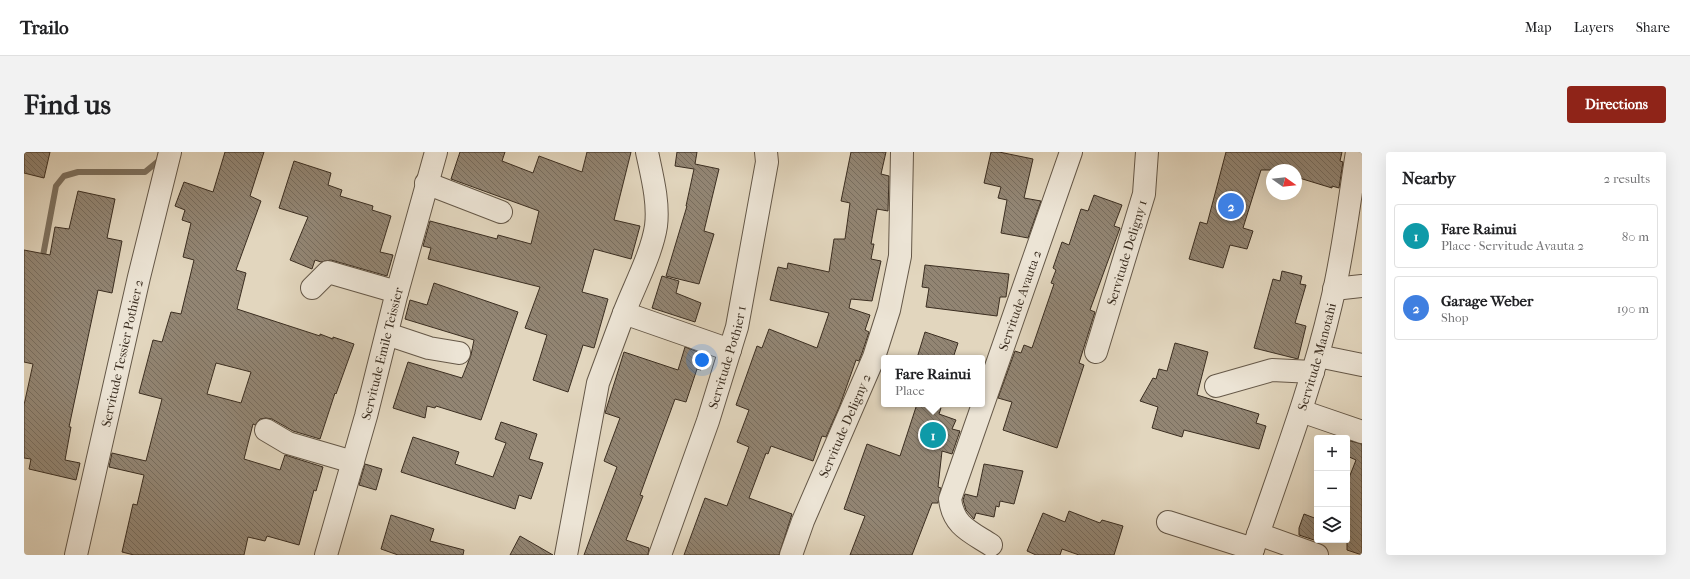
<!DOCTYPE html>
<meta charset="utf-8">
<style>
body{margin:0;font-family:"IM FELL French Canon",serif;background:#f2f2f2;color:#202124}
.controls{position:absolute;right:12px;bottom:12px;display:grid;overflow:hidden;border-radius:4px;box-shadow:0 4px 16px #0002}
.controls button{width:36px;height:36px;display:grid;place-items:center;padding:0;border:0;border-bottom:1px solid #e0e0e0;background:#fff;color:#202124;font:20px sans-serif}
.compass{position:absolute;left:1242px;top:12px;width:36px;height:36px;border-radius:50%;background:#fff;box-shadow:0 4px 16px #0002;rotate:105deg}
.you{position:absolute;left:678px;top:208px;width:14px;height:14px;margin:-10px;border:3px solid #fff;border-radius:50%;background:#1a73e8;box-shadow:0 0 0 6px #1a73e833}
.badge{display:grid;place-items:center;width:26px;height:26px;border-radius:50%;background:#8f2418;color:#fff;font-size:13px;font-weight:700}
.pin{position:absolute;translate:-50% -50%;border:2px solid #fff;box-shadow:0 1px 4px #0006}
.popup{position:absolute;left:857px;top:203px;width:104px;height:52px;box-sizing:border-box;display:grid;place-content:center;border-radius:4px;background:#fff;filter:drop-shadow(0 1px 3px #0005);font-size:13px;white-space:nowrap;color:#757577}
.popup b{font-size:15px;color:#202124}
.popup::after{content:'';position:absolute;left:50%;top:100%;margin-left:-8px;border:8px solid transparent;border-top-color:#fff}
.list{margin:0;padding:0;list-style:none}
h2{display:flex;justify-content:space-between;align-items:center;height:52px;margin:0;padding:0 16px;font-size:17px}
h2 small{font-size:13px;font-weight:400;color:#757577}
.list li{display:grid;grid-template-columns:26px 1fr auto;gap:12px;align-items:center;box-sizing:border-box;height:64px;margin:0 8px 8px;padding:0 8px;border:1px solid #e0e0e0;border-radius:4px}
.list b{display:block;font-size:15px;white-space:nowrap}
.list p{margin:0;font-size:13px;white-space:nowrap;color:#757577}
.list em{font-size:13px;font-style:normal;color:#757577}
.icon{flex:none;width:22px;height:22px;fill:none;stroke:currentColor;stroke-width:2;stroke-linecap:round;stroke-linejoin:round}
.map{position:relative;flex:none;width:1338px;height:403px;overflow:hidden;border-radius:4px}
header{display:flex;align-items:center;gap:24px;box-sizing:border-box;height:56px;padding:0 20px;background:#fff;border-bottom:1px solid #e0e0e0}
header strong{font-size:19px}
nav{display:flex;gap:22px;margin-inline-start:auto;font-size:14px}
.intro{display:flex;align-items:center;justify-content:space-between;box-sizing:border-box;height:96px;padding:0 24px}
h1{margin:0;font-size:28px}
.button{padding:10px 18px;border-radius:4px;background:#8f2418;color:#fff;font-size:14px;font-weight:700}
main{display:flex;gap:24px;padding:0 24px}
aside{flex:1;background:#fff;border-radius:4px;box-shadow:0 4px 16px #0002}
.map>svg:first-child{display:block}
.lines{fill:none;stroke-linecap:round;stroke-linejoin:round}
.stream{stroke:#7d715f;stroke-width:6}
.building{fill:url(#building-back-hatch);stroke:#3b2e21;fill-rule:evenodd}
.minor-casing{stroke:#655848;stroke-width:24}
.minor{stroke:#ece4d5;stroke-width:22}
.labels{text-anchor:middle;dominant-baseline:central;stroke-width:4;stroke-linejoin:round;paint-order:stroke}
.street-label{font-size:13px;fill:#3b2e21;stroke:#ece4d5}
</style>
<header>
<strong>Trailo</strong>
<nav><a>Map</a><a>Layers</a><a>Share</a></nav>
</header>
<div class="intro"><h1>Find us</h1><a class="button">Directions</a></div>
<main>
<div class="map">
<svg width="1338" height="403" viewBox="0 0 1338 403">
<defs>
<pattern id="building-back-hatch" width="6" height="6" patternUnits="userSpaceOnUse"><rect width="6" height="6" fill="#928573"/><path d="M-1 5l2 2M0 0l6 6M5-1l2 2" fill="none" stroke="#786d5e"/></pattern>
</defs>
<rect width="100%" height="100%" fill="#e2d6be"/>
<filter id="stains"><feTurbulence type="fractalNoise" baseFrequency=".005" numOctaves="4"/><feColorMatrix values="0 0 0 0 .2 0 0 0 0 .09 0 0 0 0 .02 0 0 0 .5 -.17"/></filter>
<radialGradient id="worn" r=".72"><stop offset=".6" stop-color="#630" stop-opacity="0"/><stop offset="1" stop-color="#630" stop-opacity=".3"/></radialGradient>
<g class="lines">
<!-- stream -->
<polyline class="stream" points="18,109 32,34 40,24 54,20 121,20 138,6"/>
</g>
<!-- building -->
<g class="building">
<polygon points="0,0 26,0 20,26 0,21"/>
<path d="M201,0H240L226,44L237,49L212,118L222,121L213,157L296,184V182L309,187V185L330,192L312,242L311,241L296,287L269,279L248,267L242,266L236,267L231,273L229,272L220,307L256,318L261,303L299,315L292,339L290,338L275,393L243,384L241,389L224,385L220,403H110L98,400L109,352L113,353L120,323L85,315L88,301L122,309L138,247L115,241L129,188L138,190L147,160L157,162L170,108L159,105L167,71L158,68L161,58L151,54L160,30L189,40ZM192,211L227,220L217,251L183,242Z"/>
<polygon points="436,0 481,0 478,9 509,21 515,4 558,20 563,0 607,0 590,68 616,74 607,107 570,97 558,140 584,147 570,196 559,193 544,240 509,228 523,183 501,176 516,135 404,107 407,96 399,94 406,69 473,87 474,83 507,92 515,59 427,27"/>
<polygon points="653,0 673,0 671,12 695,17 680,79 690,82 675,132 642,124 663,54 662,54 670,17 651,14"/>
<polygon points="827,0 862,0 857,22 865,24 864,59 853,57 847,92 850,92 847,107 857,109 848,149 827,147 825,156 846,163 841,178 845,180 838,201 835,209 832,208 816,253 802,285 798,284 789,309 747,294 744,302 742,301 725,346 768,362 755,403 660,403 681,346 703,354 725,295 713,290 725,258 712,253 733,194 738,196 745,177 793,196 805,161 746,148 754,115 763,117 764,111 805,120 810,87 821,87 826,51 817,49"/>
<polygon points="967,0 975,0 1009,7 1000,46 1017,49 1004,86 977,81 983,48 974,46 977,35 960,31"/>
<polygon points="1202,0 1318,0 1316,9 1319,10 1315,36 1308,34 1308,36 1272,25 1272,18 1237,18 1219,76 1229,79 1223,97 1206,93 1199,116 1165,107 1176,70 1183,72"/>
<polygon points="270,9 307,21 304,33 318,38 316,44 349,54 348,58 367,64 356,100 369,103 363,124 307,108 297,110 291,108 288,117 266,108 284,65 255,56"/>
<polygon points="54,39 91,47 83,86 98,89 88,141 74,138 45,275 47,275 41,308 56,311 52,328 5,317 7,307 0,306 0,253 9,212 0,210 0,98 26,103 31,75 45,77"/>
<polygon points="1070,43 1098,53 1090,74 1096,76 1066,158 1071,160 1055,211 1060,213 1033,296 979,278 988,250 974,246 991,199 997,201 1000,193 1008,196 1030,132 1027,131 1032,118 1029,116 1038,90 1045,93 1057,57 1064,59"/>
<polygon points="901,113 985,122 982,145 976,145 973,164 902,155 905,136 898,135"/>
<polygon points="1258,119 1278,124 1276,132 1282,133 1271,171 1282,174 1274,207 1230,196 1249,127 1256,129"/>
<polygon points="638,124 655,129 652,141 677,151 671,170 628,156"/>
<polygon points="410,131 494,160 457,268 412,254 411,256 403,254 401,266 369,256 384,210 438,226 447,203 450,188 381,167 386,148 403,153"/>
<polygon points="901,180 934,191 929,206 893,206"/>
<polygon points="1151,191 1184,200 1173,243 1235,262 1232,271 1242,274 1235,297 1160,278 1158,285 1128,276 1134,255 1116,249 1129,226 1132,227 1135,217 1143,219"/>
<polygon points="661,195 682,203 677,218 673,217 662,250 651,247 616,343 619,344 602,388 625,396 624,403 560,403 593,315 580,309 596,266 581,261 600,200 654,218"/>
<polygon points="893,252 904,252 917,256 915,262 932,268 928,277 936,279 928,302 918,299 914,335 917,336 914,351 908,351 888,403 826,403 841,364 820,357 843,292 876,304"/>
<polygon points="477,270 513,282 505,307 519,311 507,347 495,343 491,357 377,320 389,285 435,300 431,312 469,325 482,291 471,287"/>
<polygon points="1323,288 1338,292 1338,403 1323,398 1323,331 1332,308 1323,304"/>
<polygon points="341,312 358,317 352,338 335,333"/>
<polygon points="960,312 999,319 990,352 976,349 975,355 972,354 970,365 952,361 950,367 942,358 939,348 941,342 953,345"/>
<polygon points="1045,359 1076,371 1078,368 1099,374 1090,403 1055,403 1038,397 1036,403 1012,403 1003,399 1019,361 1041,370"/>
<polygon points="1280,362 1293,367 1293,389 1275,383 1275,376"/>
<polygon points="367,363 410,377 406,389 440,398 439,403 374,403 357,397"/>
<polygon points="496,384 529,403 486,403"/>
</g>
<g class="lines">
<defs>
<g id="minor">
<polyline points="402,31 477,60"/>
<polyline points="288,136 304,120 373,140"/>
<polyline points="1310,137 1338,134"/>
<path d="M600,161C610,135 628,101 632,74C635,50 628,24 623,0"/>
<polyline points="363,182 405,196 435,201"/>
<path id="s1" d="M1072,200L1120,42L1123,0"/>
<polyline points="1294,204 1338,213"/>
<polyline points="1192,234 1248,218 1289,220"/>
<polyline points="1277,259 1338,280"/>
<polyline points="242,278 264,291 329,310"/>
<polyline points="1144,370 1229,397"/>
<polyline points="1234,382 1293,403"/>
<path id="s2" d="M967,393C947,380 929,374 926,347L1047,0"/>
<path id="s3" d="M52,403L115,125L146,0"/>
<path id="s4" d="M302,403L342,264L372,144L412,0"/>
<polyline points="542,403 574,231 600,161 706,198"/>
<path id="s5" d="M636,403L684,269L713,175L743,10L742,0"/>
<path id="s6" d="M767,403L779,369L850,205L865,158L876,104L878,0"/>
<path id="s7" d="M1227,403C1255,320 1287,238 1307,152C1319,104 1325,50 1333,0"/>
</g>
</defs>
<!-- minor casing -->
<use href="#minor" class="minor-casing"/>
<!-- minor -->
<use href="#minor" class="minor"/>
</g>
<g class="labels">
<!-- street labels -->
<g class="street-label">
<text stroke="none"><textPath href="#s1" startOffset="104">Servitude Deligny 1</textPath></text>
<text stroke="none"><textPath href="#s2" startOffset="275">Servitude Avauta 2</textPath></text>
<text stroke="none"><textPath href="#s3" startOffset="207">Servitude Tessier Pothier 2</textPath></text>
<text stroke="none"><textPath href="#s4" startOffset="209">Servitude Emile Teissier</textPath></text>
<text stroke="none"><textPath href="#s5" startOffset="209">Servitude Pothier 1</textPath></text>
<text stroke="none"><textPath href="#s7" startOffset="209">Servitude Manotahi</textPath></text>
<text stroke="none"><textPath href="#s6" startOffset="140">Servitude Deligny 2</textPath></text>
</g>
</g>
<rect width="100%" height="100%" filter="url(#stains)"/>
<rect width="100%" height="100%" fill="url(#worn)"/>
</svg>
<div class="controls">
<button>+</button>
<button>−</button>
<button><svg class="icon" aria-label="layers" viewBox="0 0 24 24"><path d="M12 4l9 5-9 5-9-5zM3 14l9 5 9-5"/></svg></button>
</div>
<svg class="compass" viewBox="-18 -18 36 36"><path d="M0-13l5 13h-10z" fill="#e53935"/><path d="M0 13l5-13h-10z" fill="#757577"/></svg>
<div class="you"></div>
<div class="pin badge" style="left:909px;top:283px;background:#0f9aa8">1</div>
<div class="popup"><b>Fare Rainui</b>Place</div>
<div class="pin badge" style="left:1207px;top:54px;background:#3f7fe0">2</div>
</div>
<aside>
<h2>Nearby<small>2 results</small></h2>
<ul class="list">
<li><span class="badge" style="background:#0f9aa8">1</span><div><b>Fare Rainui</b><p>Place · Servitude Avauta 2</p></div><em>80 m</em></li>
<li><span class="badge" style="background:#3f7fe0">2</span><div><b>Garage Weber</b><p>Shop</p></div><em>190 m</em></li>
</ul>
</aside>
</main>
